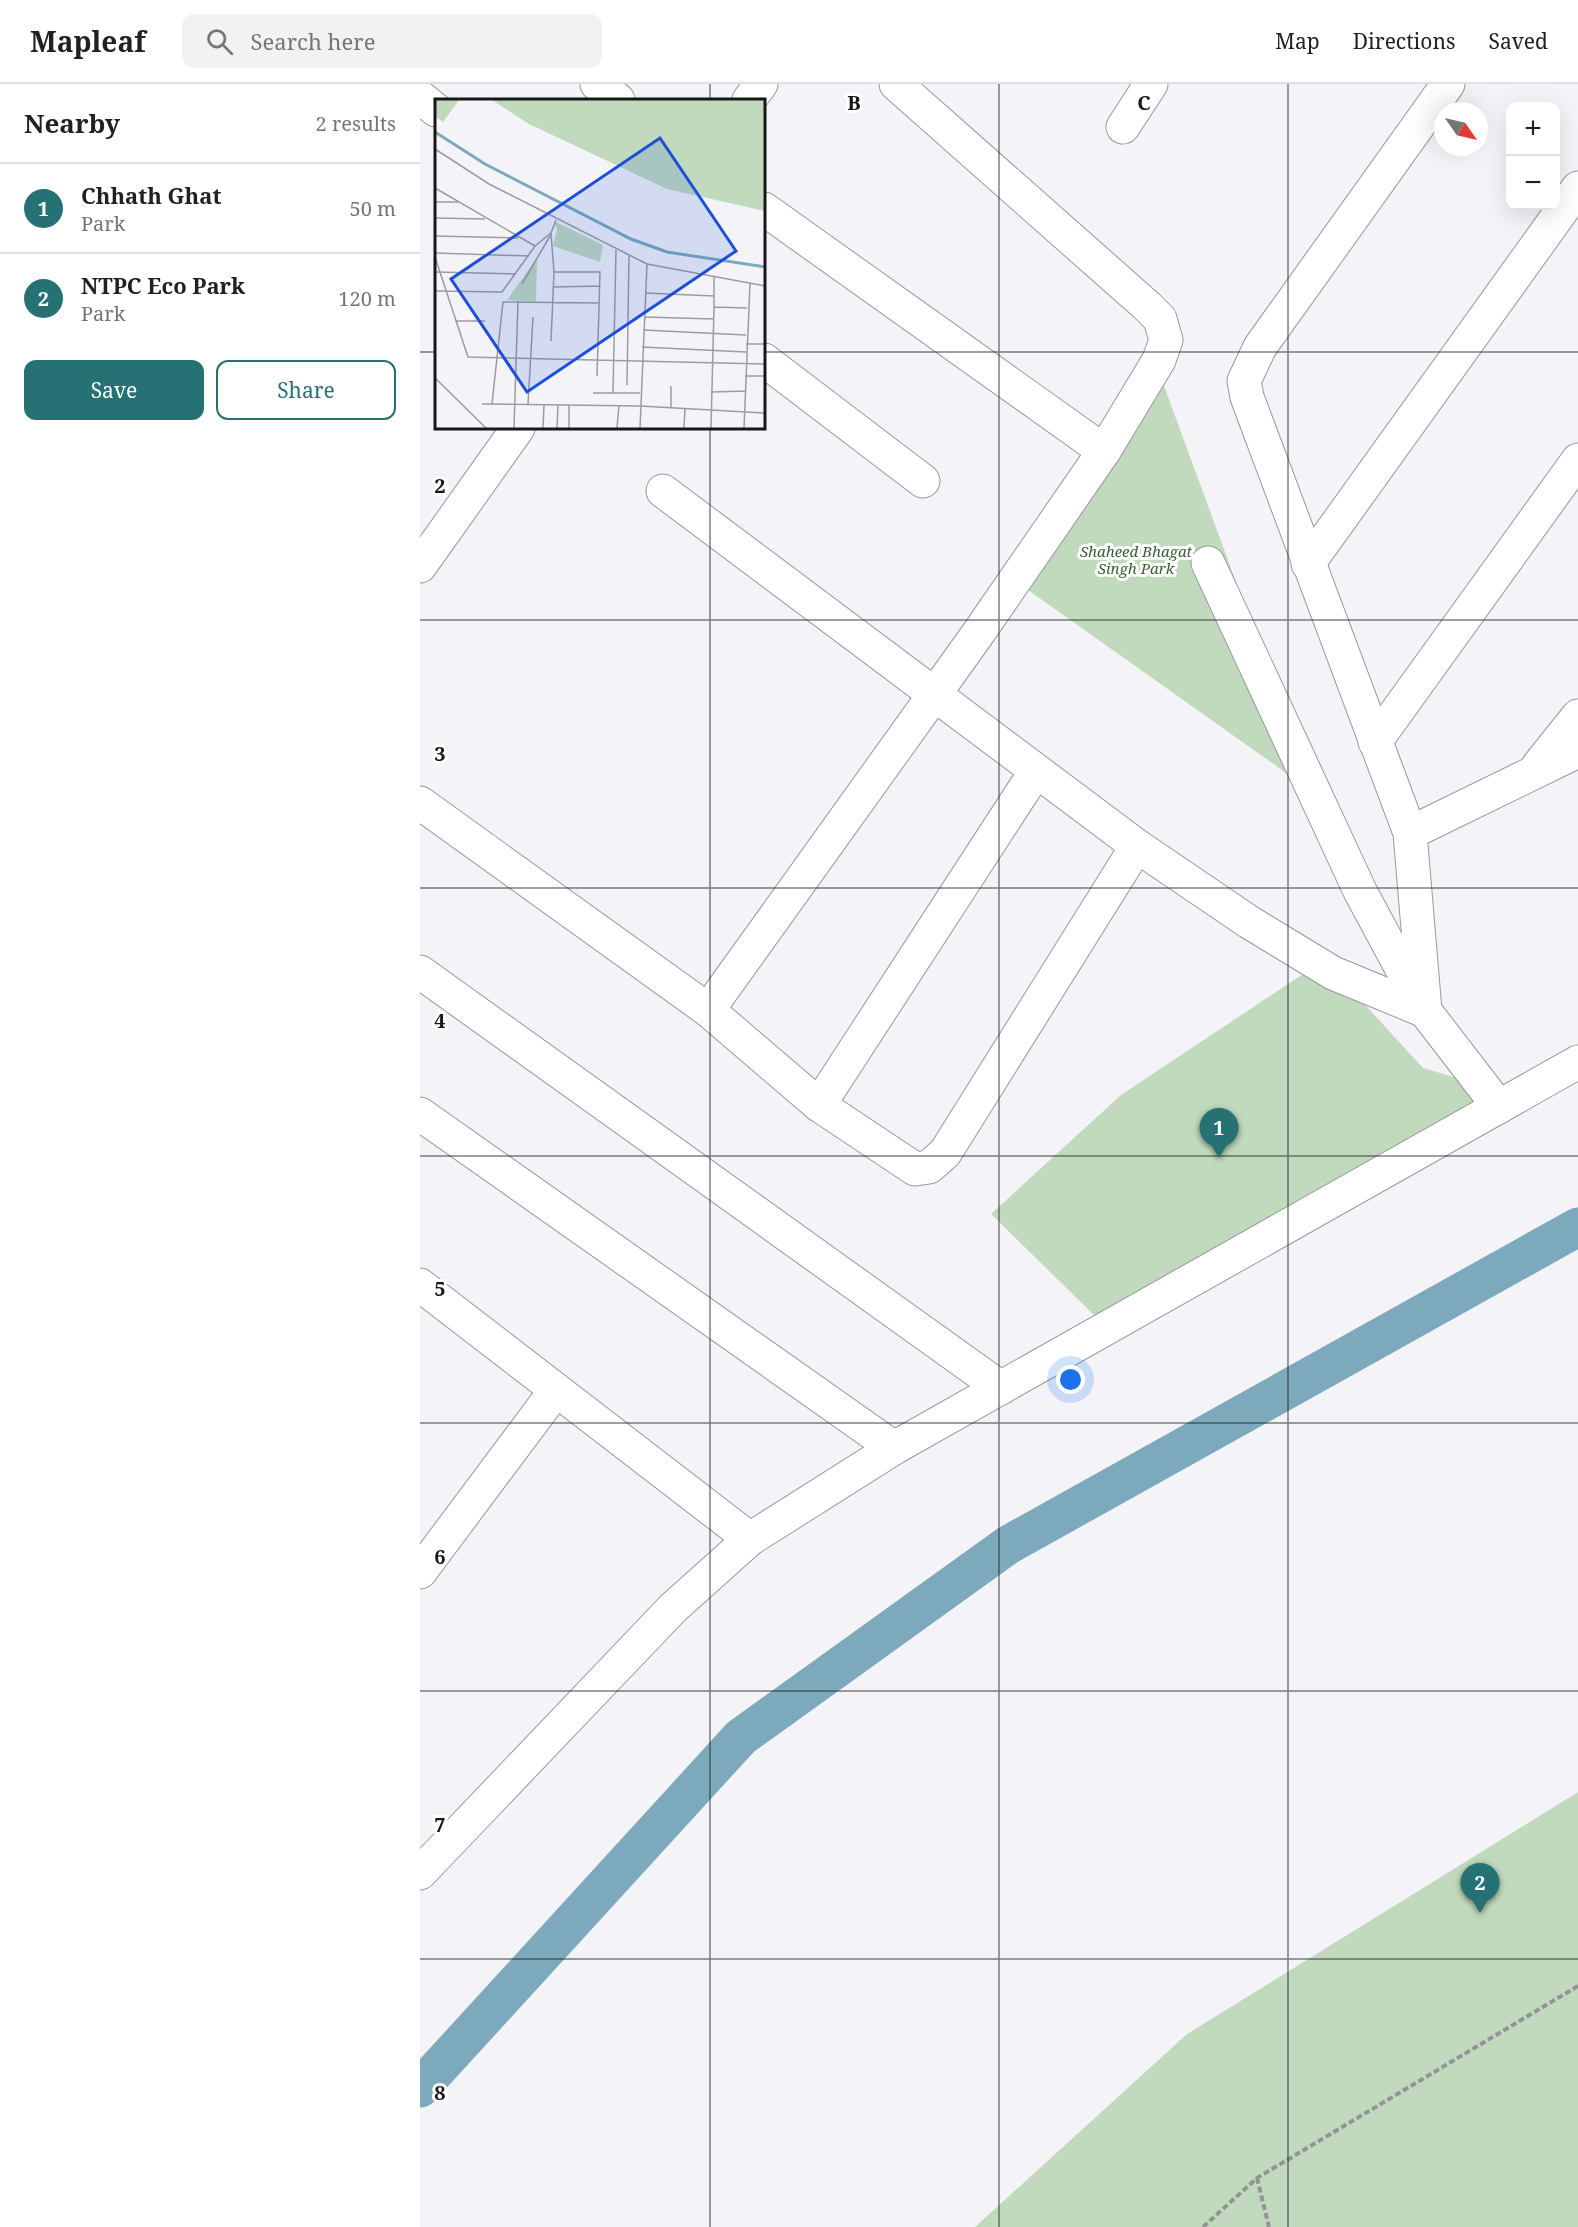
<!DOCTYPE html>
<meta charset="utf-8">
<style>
body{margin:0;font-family:"Noto Serif",serif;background:#f2f2f2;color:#202124}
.controls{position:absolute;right:18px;top:18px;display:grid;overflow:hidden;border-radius:12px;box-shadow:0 6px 24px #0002}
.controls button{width:54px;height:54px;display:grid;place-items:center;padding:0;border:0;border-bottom:2px solid #e0e0e0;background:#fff;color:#202124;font:30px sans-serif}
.compass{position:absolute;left:1014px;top:18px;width:54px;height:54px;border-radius:50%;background:#fff;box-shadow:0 6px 24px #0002;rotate:124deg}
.you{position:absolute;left:651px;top:1296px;width:21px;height:21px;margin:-15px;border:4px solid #fff;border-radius:50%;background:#1a73e8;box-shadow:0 0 0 9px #1a73e833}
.badge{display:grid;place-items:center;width:39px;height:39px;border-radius:50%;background:#267174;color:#fff;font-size:20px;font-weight:700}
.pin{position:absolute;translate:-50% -50px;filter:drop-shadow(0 2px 3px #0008)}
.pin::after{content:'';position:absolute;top:32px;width:21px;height:18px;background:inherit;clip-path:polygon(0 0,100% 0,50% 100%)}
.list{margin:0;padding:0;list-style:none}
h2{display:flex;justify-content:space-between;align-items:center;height:78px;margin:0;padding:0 24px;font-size:26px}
h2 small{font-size:20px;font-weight:400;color:#757577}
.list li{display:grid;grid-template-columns:39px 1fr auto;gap:18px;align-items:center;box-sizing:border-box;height:90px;padding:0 24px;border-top:2px solid #e0e0e0}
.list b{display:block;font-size:22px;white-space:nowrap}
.list p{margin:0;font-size:20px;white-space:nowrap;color:#757577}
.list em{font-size:20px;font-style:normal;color:#757577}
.actions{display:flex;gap:12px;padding:18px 24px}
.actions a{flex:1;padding:14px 0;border:2px solid #267174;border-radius:12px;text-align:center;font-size:21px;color:#267174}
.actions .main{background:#267174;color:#fff}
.icon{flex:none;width:33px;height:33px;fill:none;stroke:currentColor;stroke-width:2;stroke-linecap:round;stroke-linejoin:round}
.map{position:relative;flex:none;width:1158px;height:2143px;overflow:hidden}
header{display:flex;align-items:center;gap:36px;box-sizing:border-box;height:84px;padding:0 30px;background:#fff;border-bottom:2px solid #e0e0e0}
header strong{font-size:28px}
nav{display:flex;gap:33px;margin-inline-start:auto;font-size:21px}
.search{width:420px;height:54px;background:#f2f2f2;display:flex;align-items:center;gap:15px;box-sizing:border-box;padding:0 21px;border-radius:12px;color:#757577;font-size:22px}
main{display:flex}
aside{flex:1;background:#fff}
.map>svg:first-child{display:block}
.green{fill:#c1dabe}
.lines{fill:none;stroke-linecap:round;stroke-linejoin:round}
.canal{stroke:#7ca9bb;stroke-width:39}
.minor-casing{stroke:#98989b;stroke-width:35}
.path{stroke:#949497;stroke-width:4;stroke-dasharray:6 3;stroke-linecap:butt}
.minor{stroke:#fff;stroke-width:33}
.grid{fill:none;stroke:#171718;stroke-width:1.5;stroke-opacity:0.55}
.labels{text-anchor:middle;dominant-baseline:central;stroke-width:6;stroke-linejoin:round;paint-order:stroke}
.park-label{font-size:15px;font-style:italic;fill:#355d30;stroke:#fff}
.inset-river{fill:none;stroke:#7ca9bb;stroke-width:3}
.inset-road{fill:none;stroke:#9c9c9e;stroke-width:1.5}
.view{fill:#1d4ed8;fill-opacity:0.15;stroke:#1d4ed8;stroke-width:3}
.inset-edge{fill:none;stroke:#171718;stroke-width:3}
.grid-label{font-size:20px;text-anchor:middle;font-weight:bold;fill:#171718;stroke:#fff;stroke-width:6;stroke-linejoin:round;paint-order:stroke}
</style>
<header>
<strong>Mapleaf</strong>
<div class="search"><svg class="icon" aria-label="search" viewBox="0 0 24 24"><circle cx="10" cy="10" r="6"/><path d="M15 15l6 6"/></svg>Search here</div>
<nav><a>Map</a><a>Directions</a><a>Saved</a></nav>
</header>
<main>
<aside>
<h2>Nearby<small>2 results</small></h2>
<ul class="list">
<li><span class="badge">1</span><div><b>Chhath Ghat</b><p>Park</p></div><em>50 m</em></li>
<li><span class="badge">2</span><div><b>NTPC Eco Park</b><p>Park</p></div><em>120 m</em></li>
</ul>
<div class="actions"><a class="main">Save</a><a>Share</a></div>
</aside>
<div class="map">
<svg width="1158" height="2143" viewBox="0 0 1158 2143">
<rect width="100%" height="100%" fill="#f4f4f8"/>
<!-- green -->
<g class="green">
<polygon points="743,299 893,708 591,494"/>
<polygon points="904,876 1003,984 1078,1006 677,1234 571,1130 701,1011"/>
<polygon points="1158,1708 1158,2143 555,2143 767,1950"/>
</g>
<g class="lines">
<!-- canal -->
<polyline class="canal" points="0,2004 321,1653 588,1461 1158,1143"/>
<defs>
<g id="minor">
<polyline points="177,0 198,16"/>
<polyline points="1028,0 840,263 824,297 827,313 990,749 1005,927 1079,1023"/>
<polyline points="0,13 16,26"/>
<polyline points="329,16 341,0"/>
<polyline points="703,43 731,0"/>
<polyline points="344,125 684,367"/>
<polyline points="344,276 503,397"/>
<polyline points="243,407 717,762 829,838 913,889 1005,927"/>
<polyline points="788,479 940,807 998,915"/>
<polyline points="888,480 1158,104"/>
<polyline points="0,482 98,344"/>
<polyline points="955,658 1158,376"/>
<polyline points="1118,682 1158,632"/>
<polyline points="0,719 288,926 399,1021 495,1085 509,1083 525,1069 717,762"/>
<polyline points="990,749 1158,667"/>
<polyline points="0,888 581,1304"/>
<polyline points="288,926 557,551 684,367 739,276 746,256 740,235 727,222 476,0"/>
<polyline points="399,1021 616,687"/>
<polyline points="0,1030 474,1364"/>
<polyline points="0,1201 330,1455"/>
<polyline points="0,1488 136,1306"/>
<polyline points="0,1789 253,1524 330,1455 474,1364 1158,978"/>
</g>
</defs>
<!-- minor casing -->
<use href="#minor" class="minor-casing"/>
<!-- path -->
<g class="path">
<polyline points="837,2094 849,2143"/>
<polyline points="783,2143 837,2094 1158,1902"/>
</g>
<!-- minor -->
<use href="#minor" class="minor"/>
</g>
<!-- grid -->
<path class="grid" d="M290,0V16M579,0V2143M868,0V2143M0,268H16M344,268H1158M290,344V2143M0,536H1158M0,804H1158M0,1072H1158M0,1339H1158M0,1607H1158M0,1875H1158"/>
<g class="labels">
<!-- park labels -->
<g class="park-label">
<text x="716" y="467">Shaheed Bhagat<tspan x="716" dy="17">Singh Park</tspan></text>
</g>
</g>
<!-- overview -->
<g transform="translate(15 15)">
<rect width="330" height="330" fill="#f4f4f8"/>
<path d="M0,1H24L8,23L0,17ZM57,1H330V112L232,90L94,25ZM119,122L168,146L165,163L118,147L122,131ZM102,159L101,203L72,201Z" fill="#c1dabe"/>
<path class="inset-river" d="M0,33L50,65L196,140L232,153L330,168"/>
<path class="inset-road" d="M0,50L54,85L212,165L330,187M0,89L100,147M0,103H23M0,119L50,120M0,137L83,139M0,154L94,157M0,158L33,258L330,265M0,173L81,175M119,173H165L162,277M279,178V208M87,185L115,137M119,188L165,187M0,192L67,193L100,147L116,134L121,121M210,194L279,197M209,218L279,220M20,222H50M208,231L311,236M116,242L119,173L116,134M311,245H330M207,248L311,253M310,277H330M0,279L51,329M192,286L194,157M276,293L310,292M158,294H205M178,294L181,151M47,305L205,307L330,314M57,305L68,203L163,204M93,305L98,218M134,306V329M236,308V287M79,329L83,202M108,329L109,306M122,329L123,306M182,329L184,306M205,329L212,165M249,329L250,309M276,329L279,208L312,209M309,329L315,184"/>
<path class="view" d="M225,39L301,152L92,293L16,180Z"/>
<rect width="330" height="330" class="inset-edge"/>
</g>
<g class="grid-label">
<text x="434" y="26">B</text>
<text x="724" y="26">C</text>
<text x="20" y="409">2</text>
<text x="20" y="677">3</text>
<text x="20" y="944">4</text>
<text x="20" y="1212">5</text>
<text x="20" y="1480">6</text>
<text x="20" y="1748">7</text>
<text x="20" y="2016">8</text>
</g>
</svg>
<div class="controls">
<button>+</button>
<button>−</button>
</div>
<svg class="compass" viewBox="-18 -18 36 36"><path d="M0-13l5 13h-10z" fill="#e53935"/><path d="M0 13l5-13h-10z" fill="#757577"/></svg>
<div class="you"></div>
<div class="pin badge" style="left:799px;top:1074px">1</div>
<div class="pin badge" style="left:1060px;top:1829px">2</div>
</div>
</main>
